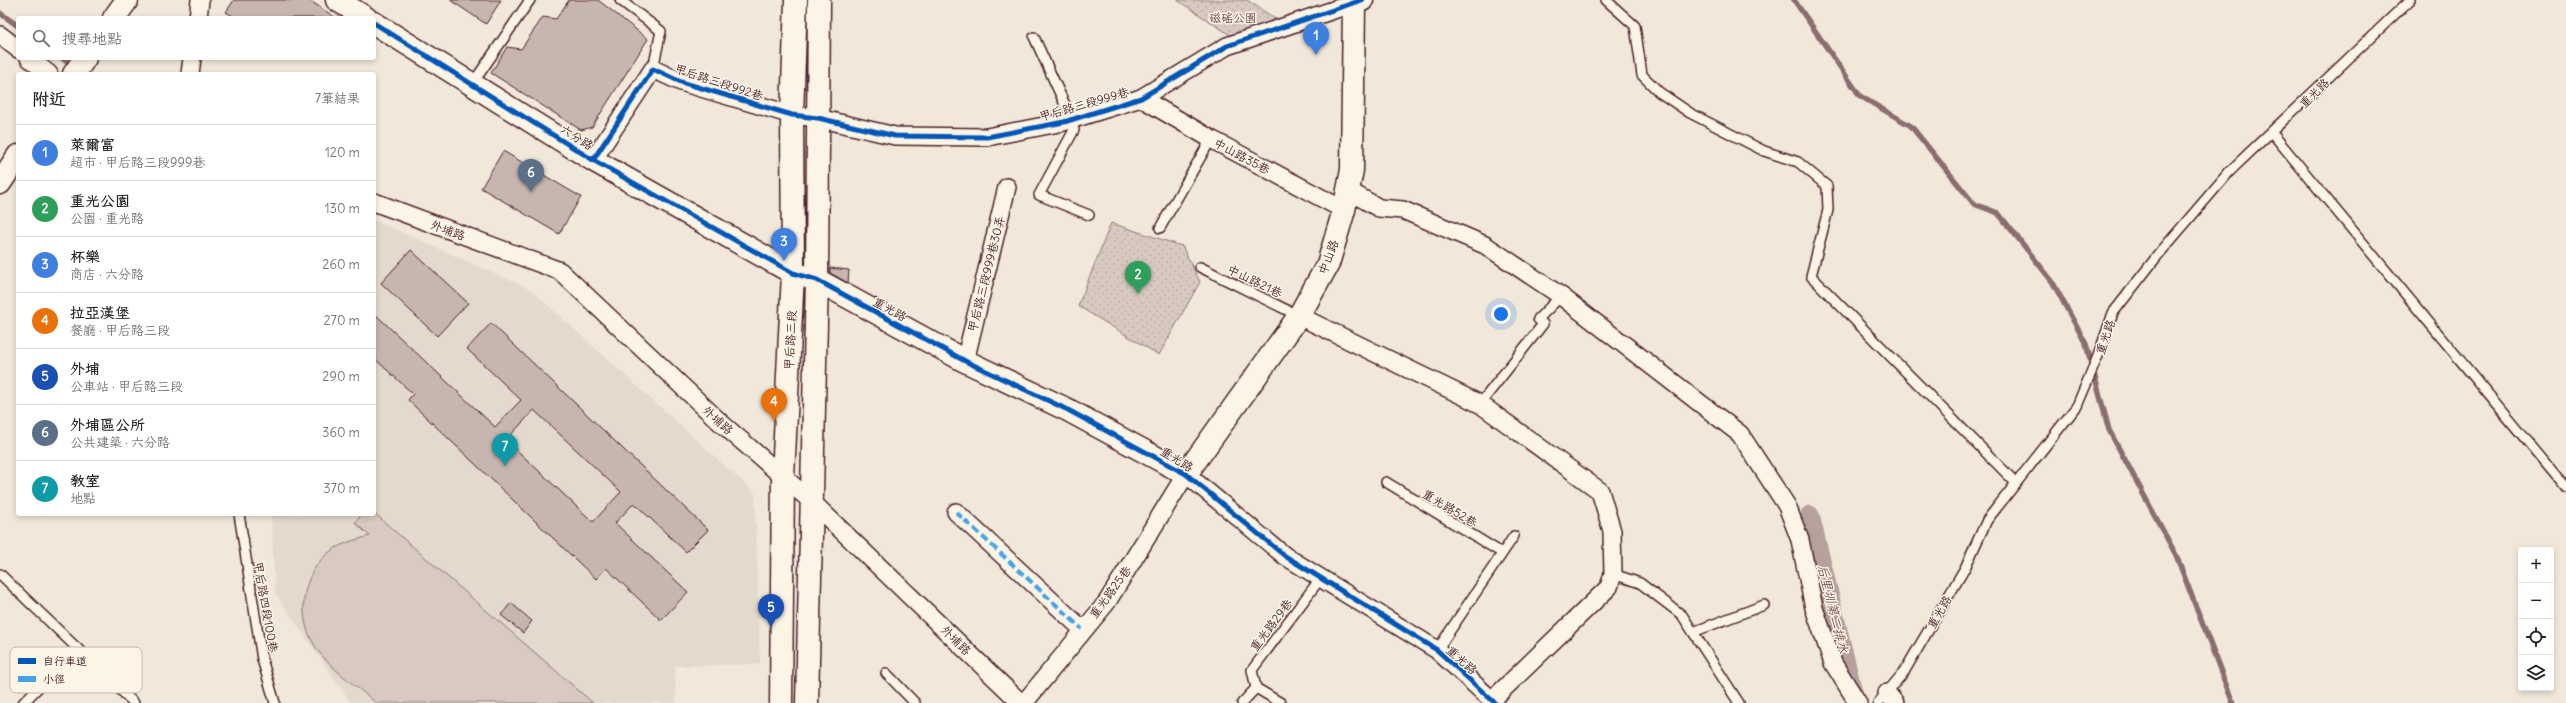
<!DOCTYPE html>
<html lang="zh-TW">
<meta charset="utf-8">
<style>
body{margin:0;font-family:Delius,"LXGW WenKai TC",sans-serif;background:#f6f6f6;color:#222}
.controls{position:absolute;right:12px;bottom:12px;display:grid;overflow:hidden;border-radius:4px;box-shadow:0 2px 6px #0003}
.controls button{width:36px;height:36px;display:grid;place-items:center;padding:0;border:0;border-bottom:1px solid #e0e0e0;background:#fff;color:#222;font:20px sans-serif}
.you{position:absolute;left:1501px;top:314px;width:14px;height:14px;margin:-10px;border:3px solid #fff;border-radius:50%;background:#1a73e8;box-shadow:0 0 0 6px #1a73e833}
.badge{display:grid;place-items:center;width:26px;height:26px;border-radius:50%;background:#1a73e8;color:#fff;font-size:13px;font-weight:700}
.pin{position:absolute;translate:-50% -33px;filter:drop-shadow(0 1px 2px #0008)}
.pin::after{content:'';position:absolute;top:21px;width:14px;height:12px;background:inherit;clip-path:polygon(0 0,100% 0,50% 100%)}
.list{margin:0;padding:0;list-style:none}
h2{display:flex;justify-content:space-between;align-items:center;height:52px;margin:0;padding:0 16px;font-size:17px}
h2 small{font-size:13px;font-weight:400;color:#767676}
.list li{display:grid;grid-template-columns:26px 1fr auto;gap:12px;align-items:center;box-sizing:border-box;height:56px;padding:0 16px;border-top:1px solid #e0e0e0}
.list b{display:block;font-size:15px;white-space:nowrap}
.list p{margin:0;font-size:13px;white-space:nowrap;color:#767676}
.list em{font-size:13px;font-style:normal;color:#767676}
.icon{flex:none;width:22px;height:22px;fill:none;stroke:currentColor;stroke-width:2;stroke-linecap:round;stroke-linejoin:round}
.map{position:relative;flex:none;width:2566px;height:703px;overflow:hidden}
.search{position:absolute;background:#fff;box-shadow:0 2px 6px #0003;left:16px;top:16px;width:360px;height:44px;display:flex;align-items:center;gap:10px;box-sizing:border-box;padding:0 14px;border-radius:4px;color:#767676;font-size:15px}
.panel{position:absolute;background:#fff;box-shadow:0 2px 6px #0003;left:16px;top:72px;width:360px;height:444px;border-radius:4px}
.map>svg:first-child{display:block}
.built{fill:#e4d9cd}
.park{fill:url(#park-dots);stroke:#917476}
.pitch{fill:#d8cac0;stroke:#917476}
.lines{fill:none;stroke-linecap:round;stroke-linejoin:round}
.stream{stroke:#8b6d6f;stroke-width:5.5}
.canal{stroke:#b6a19c;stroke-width:19}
.building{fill:#c7b6af;stroke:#4a1f2b;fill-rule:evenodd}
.service-casing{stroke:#4a1f2b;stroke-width:12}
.minor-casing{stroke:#4a1f2b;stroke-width:20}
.tertiary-casing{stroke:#4a1f2b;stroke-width:25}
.service{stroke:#fcf5e5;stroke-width:9}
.minor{stroke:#fcf5e5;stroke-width:17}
.tertiary{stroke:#fcf5e5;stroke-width:22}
.quiet{stroke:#40a2eb;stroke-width:4;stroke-dasharray:8 4;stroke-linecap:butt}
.cycleway-casing{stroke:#fcf5e5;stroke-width:8}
.cycleway{stroke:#0057b8;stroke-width:5}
.labels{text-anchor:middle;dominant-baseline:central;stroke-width:3;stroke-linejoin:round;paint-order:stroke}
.park-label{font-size:12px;fill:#6e4a50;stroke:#fcf5e5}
.street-label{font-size:12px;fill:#4a1f2b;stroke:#fcf5e5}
.water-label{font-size:13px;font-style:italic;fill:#704c53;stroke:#fcf5e5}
.key{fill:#fcf5e5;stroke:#c7b5ad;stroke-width:1}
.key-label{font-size:11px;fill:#4a1f2b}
</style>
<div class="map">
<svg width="2566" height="703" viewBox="0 0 2566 703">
<defs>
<pattern id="park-dots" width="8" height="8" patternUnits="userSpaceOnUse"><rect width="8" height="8" fill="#d8cac0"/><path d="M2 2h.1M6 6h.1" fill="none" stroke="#bbada5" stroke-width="1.8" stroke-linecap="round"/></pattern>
</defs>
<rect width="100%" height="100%" fill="#f1e8da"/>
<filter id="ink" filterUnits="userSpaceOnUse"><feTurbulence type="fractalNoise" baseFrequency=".025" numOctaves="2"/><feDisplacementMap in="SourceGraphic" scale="8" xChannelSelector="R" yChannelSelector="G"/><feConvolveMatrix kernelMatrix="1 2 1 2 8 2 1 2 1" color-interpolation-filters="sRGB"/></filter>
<g filter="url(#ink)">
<!-- built -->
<polygon class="built" points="374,220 530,289 755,493 760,664 675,666 676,703 351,703 275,593 271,514 374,514"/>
<!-- park -->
<g class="park">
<polygon points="1177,0 1247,0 1277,20 1230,35"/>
<polygon points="1111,223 1182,246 1200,282 1159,355 1078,306"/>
</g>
<!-- pitch -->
<path class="pitch" d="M374,513L593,703H376C359,688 338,674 323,657C296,627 297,579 328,553C341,543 355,540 370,536L355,523L362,514Z"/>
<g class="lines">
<!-- stream -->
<g class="stream">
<polyline points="1794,0 1860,96 1911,126 1974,204 1998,213 2052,281 2086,344 2109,430 2176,555 2233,703"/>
<polyline points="0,13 18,26"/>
<polyline points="62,58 74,67"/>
</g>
<!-- canal -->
<polyline class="canal" points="1810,515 1854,696"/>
</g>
<!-- building -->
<g class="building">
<polygon points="234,0 309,0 336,18 236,18 226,12"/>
<polygon points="450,0 501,0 486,24"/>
<polygon points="569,0 598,0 648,39 592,127 581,130 491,73 507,47 521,49 543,17 556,19"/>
<polygon points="503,151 581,197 559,234 481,188"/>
<polygon points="411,250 468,303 437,336 381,283"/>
<polygon points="830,268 849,270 848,283 830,273"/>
<path d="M374,313L495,427L521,400L467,349L491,323L708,530L686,552L634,503L615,523L688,592L661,620L606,568L596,579L408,400L413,394L374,358ZM534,410L621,492L593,522L506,440Z"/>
<polygon points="511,603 532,621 523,633 501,615"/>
</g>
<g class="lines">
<defs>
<g id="service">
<polyline points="620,0 661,31 653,69"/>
<polyline points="1606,0 1635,26 1642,75 1659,92 1690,113 1764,151 1798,162 1827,186 1828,210 1811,276 2016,483"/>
<polyline points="1034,37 1072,120 1074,130 1039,195 1089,215"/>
<polyline points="473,83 530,0"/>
<polyline points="2272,133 2566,488"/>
<polyline points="1160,228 1211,139"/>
<polyline points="1200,267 1299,316"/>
<polyline points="1480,404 1543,324 1538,319 1561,296"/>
<polyline points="1386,482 1502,553"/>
<polyline points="239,514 262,659 275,703"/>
<polyline points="0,574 134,703"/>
<polyline points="1613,574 1640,583 1682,615 1739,703"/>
<polyline points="1693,632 1764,605"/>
<polyline points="1437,650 1514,536"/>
<polyline points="886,673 915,703"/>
<polyline points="1256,688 1281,703"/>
<polyline points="23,703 77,648"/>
<polyline points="1242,703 1256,688 1252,670 1320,579"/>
<polyline points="1878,703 1904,672 1965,568 1987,520 2077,406 2098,356 2113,313 2158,255 2230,171 2410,0"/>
</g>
<g id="minor">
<polyline points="198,18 200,0"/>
<polyline points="0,35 18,49"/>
<polyline points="29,58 49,74"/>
<polyline points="190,74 192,58"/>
<polyline points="1141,98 1211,139 1344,210"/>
<polyline points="593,160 653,69 681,82 792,115 818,118 895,136 987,137 1064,122 1141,98 1227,46 1354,3 1354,0"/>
<polyline points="1349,191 1379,208 1403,210 1485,245 1561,296 1740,434 1787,506 1800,540 1814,608 1833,663 1858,703"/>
<polyline points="374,202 560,271 721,423 811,501 1021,703"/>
<polyline points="1299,316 1480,404 1600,491 1612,531 1613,574 1609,587 1492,700"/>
<polyline points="965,361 1007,187"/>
<polyline points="956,512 1082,629"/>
<polyline points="1887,693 1895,703"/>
<polyline points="1024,703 1107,602 1186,474 1285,556 1437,650 1495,703"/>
</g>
<g id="tertiary">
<polyline points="337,0 366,18"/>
<polyline points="114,18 127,0"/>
<polyline points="374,23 593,160 793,273 817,280 965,361 1068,410 1186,474 1299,316 1328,264 1344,210 1352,170 1354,3 1362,0"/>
<polyline points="74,74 85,58"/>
<polyline points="0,183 18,156"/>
<polyline points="781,703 783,476 793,273 792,115 796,0"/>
<polyline points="807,703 817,280 819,0"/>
</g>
</defs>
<!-- service casing -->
<use href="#service" class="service-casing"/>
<!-- minor casing -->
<use href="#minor" class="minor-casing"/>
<!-- tertiary casing -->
<use href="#tertiary" class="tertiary-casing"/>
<!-- service -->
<use href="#service" class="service"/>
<!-- minor -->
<use href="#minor" class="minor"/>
<!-- tertiary -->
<use href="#tertiary" class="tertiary"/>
<!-- quiet -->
<polyline class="quiet" points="956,512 1082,629"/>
<defs>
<g id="cycleway">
<polyline points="374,23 593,160 793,273 817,280 965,361 1068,410 1186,474 1285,556 1437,650 1495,703"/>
<polyline points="593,160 653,69 681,82 792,115 818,118 895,136 987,137 1064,122 1141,98 1227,46 1362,0"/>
</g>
</defs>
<!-- cycleway casing -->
<use href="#cycleway" class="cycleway-casing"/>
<!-- cycleway -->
<use href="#cycleway" class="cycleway"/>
</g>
</g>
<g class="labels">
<!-- park labels -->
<g class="park-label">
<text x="1233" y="17">磁磘公園</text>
</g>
<!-- street labels -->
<g class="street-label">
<text transform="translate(719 82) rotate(18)">甲后路三段992巷</text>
<text transform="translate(2314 93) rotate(-44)">重光路</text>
<text transform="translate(1084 104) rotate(-16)">甲后路三段999巷</text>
<text transform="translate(577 137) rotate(32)">六分路</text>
<text transform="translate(1242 156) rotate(28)">中山路35巷</text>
<text transform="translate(448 230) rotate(20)">外埔路</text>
<text transform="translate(1328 257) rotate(-69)">中山路</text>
<text transform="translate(986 274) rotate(-76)">甲后路三段999巷30弄</text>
<text transform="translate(1255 281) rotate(26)">中山路21巷</text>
<text transform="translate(890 309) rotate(29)">重光路</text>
<text transform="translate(2105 337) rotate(-71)">重光路</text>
<text transform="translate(790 340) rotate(-87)">甲后路三段</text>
<text transform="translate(718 420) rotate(42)">外埔路</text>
<text transform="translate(1177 459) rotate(31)">重光路</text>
<text transform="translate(1450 508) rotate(31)">重光路52巷</text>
<text transform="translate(1110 592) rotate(-54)">重光路25巷</text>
<text transform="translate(266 607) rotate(80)">甲后路四段100巷</text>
<text transform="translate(1939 612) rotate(-60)">重光路</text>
<text transform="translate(1271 625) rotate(-53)">重光路29巷</text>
<text transform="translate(956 640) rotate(44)">外埔路</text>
<text transform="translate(1462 660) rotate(42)">重光路</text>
</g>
<!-- water labels -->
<g class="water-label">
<text transform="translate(1833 609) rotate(76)">后里圳第二排水</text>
</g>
</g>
<!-- legend -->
<rect x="10" y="647" width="132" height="46" rx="6" class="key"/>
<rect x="18" y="658" width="18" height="6" fill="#0057b8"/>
<rect x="18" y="676" width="18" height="6" fill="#40a2eb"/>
<g class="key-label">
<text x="43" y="665">自行車道</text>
<text x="43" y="683">小徑</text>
</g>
</svg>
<div class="controls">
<button>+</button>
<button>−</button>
<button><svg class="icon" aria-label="locate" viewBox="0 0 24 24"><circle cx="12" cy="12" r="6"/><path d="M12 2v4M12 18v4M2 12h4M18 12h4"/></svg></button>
<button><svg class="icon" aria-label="layers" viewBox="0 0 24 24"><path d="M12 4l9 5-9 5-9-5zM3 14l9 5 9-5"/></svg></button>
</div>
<div class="you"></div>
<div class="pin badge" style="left:1316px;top:55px;background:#3f7fe0">1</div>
<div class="pin badge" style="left:1138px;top:294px;background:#2e9e5b">2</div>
<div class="pin badge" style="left:784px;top:261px;background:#3f7fe0">3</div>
<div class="pin badge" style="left:774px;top:421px;background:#e8710a">4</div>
<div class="pin badge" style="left:771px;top:627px;background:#1a4fb4">5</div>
<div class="pin badge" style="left:531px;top:192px;background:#5c6f8a">6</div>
<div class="pin badge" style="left:505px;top:466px;background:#0f9aa8">7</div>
<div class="search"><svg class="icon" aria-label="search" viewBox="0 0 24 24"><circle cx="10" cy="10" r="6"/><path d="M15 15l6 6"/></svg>搜尋地點</div>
<section class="panel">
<h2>附近<small>7筆結果</small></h2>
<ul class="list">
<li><span class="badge" style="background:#3f7fe0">1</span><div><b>萊爾富</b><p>超市 · 甲后路三段999巷</p></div><em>120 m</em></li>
<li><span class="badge" style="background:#2e9e5b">2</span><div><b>重光公園</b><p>公園 · 重光路</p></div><em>130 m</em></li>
<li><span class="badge" style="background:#3f7fe0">3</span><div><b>杯樂</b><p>商店 · 六分路</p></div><em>260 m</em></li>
<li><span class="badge" style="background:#e8710a">4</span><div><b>拉亞漢堡</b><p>餐廳 · 甲后路三段</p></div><em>270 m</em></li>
<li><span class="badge" style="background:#1a4fb4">5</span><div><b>外埔</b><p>公車站 · 甲后路三段</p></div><em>290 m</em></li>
<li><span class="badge" style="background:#5c6f8a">6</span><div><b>外埔區公所</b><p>公共建築 · 六分路</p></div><em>360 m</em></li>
<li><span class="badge" style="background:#0f9aa8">7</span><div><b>教室</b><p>地點</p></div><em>370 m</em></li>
</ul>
</section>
</div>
